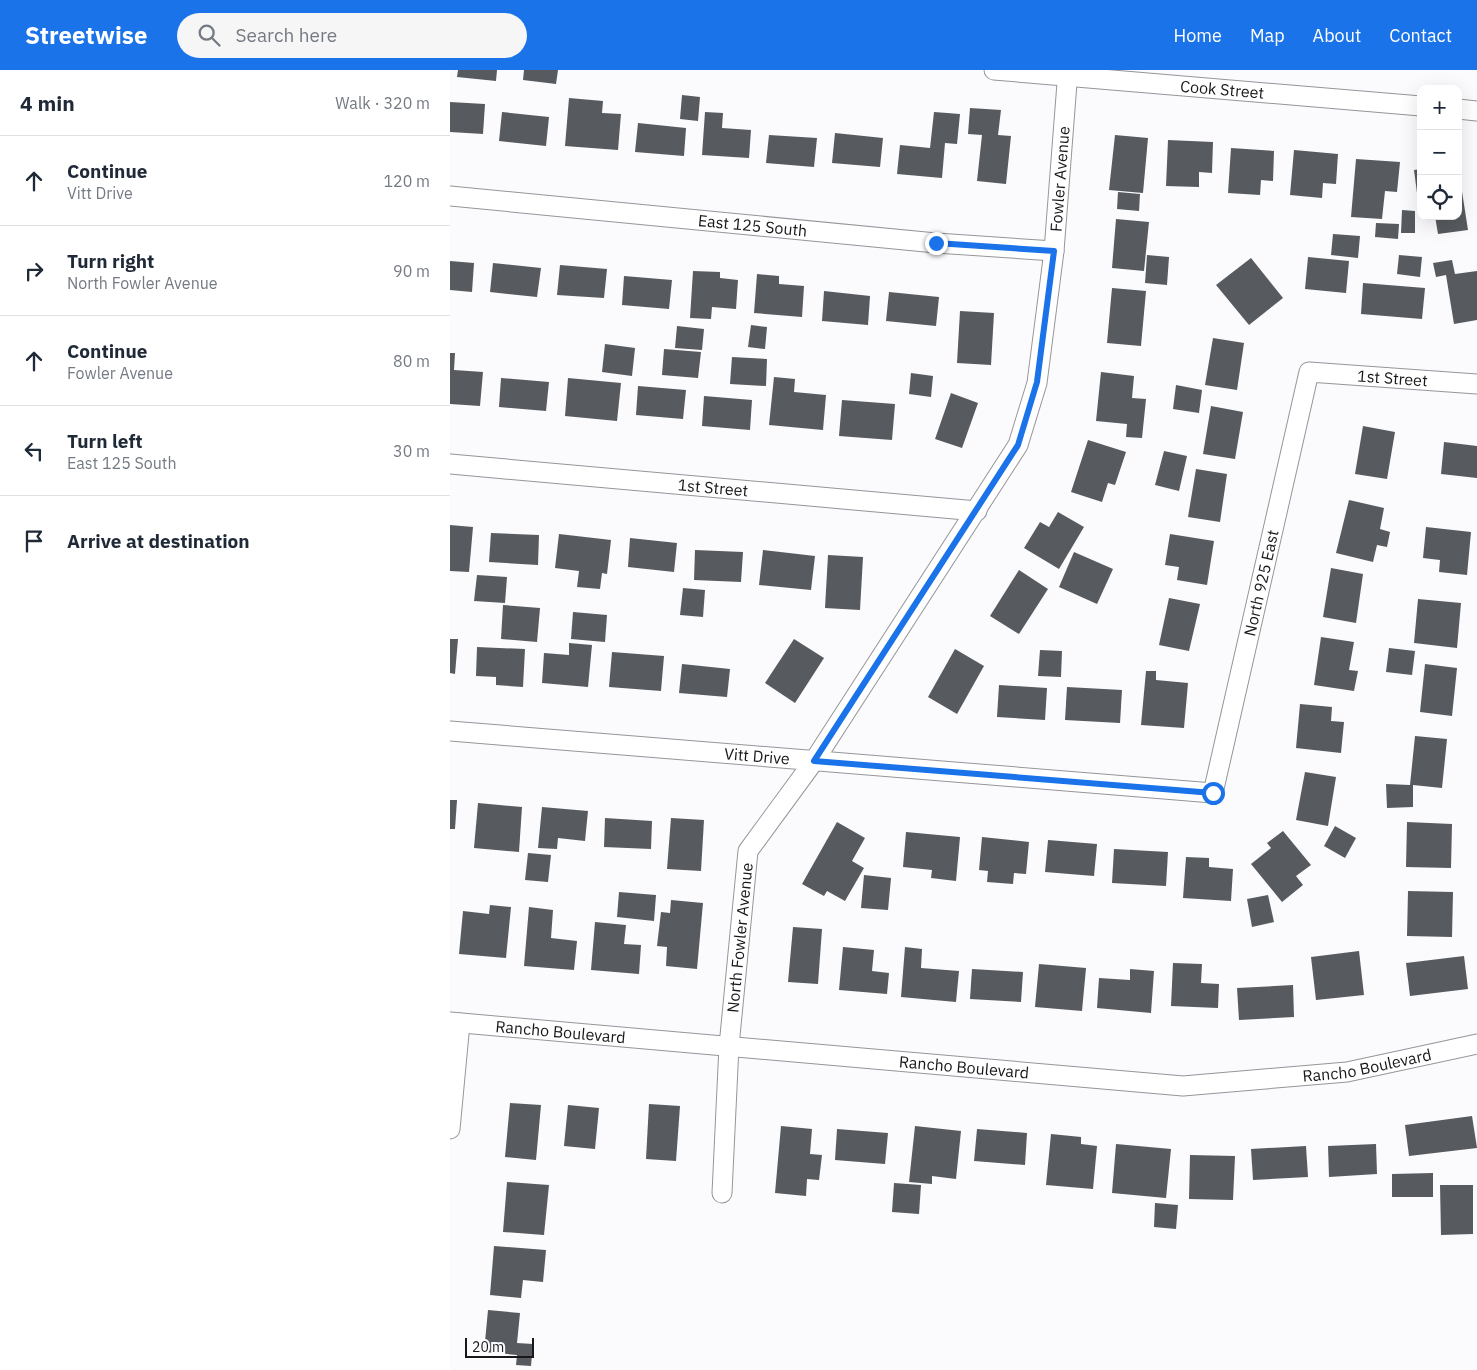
<!DOCTYPE html>
<meta charset="utf-8">
<style>
body{margin:0;font-family:"IBM Plex Sans",sans-serif;background:#f6f6f7;color:#1f2937}
.controls{position:absolute;right:15px;top:15px;display:grid;overflow:hidden;border-radius:10px;box-shadow:0 5px 20px #0002}
.controls button{width:45px;height:45px;display:grid;place-items:center;padding:0;border:0;border-bottom:1px solid #e0e1e3;background:#fff;color:#1f2937;font:25px sans-serif}
.scale{position:absolute;left:15px;bottom:12px;width:69px;box-sizing:border-box;padding-left:5px;border:2px solid #18181a;border-top:0;font-size:14px;line-height:18px;white-space:nowrap;color:#18181a;-webkit-text-stroke:4px #fbfbfe;paint-order:stroke}
.stop{position:absolute;width:15px;height:15px;margin:-11px;border:4px solid #1a73e8;border-radius:50%;background:#fff}
.stop.end{background:#1a73e8;border-color:#fff;box-shadow:0 1px 5px #0008}
.list{margin:0;padding:0;list-style:none}
h2{display:flex;justify-content:space-between;align-items:center;height:65px;margin:0;padding:0 20px;font-size:21px}
h2 small{font-size:16px;font-weight:400;color:#747a83}
.list li{display:grid;grid-template-columns:32px 1fr auto;gap:15px;align-items:center;box-sizing:border-box;height:90px;padding:0 20px;border-top:1px solid #e0e1e3}
.list b{display:block;font-size:19px;white-space:nowrap}
.list p{margin:0;font-size:16px;white-space:nowrap;color:#747a83}
.list em{font-size:16px;font-style:normal;color:#747a83}
.icon{flex:none;width:28px;height:28px;fill:none;stroke:currentColor;stroke-width:2;stroke-linecap:round;stroke-linejoin:round}
.map{position:relative;flex:none;width:1027px;height:1300px;overflow:hidden}
header{display:flex;align-items:center;gap:30px;box-sizing:border-box;height:70px;padding:0 25px;background:#1a73e8;color:#fff}
header strong{font-size:24px}
nav{display:flex;gap:28px;margin-inline-start:auto;font-size:18px}
.search{width:350px;height:45px;background:#f6f6f7;display:flex;align-items:center;gap:12px;box-sizing:border-box;padding:0 18px;border-radius:28px;color:#747a83;font-size:19px}
main{display:flex}
aside{flex:1;background:#fff}
.map>svg:first-child{display:block}
.building{fill:#575a5e}
.lines{fill:none;stroke-linecap:round;stroke-linejoin:round}
.minor-casing{stroke:#95959a;stroke-width:21}
.minor{stroke:#fff;stroke-width:19}
.route{stroke:#1a73e8;stroke-width:6}
.labels{text-anchor:middle;dominant-baseline:central;stroke-width:5;stroke-linejoin:round;paint-order:stroke}
.street-label{font-size:16px;fill:#18181a;stroke:#fbfbfe}
</style>
<header>
<strong>Streetwise</strong>
<div class="search"><svg class="icon" aria-label="search" viewBox="0 0 24 24"><circle cx="10" cy="10" r="6"/><path d="M15 15l6 6"/></svg>Search here</div>
<nav><a>Home</a><a>Map</a><a>About</a><a>Contact</a></nav>
</header>
<main>
<aside>
<h2>4 min<small>Walk · 320 m</small></h2>
<ul class="list">
<li><svg class="icon" aria-label="ahead" viewBox="0 0 24 24"><path d="M12 20V5M6 11l6-6 6 6"/></svg><div><b>Continue</b><p>Vitt Drive</p></div><em>120 m</em></li>
<li><svg class="icon" aria-label="right" viewBox="0 0 24 24"><path d="M7 20v-9h11M14 6l5 5-5 5"/></svg><div><b>Turn right</b><p>North Fowler Avenue</p></div><em>90 m</em></li>
<li><svg class="icon" aria-label="ahead" viewBox="0 0 24 24"><path d="M12 20V5M6 11l6-6 6 6"/></svg><div><b>Continue</b><p>Fowler Avenue</p></div><em>80 m</em></li>
<li><svg class="icon" aria-label="left" viewBox="0 0 24 24"><path d="M17 20v-9H6M10 6l-5 5 5 5"/></svg><div><b>Turn left</b><p>East 125 South</p></div><em>30 m</em></li>
<li><svg class="icon" aria-label="arrive" viewBox="0 0 24 24"><path d="M6 21V4h12l-3 4 3 4H6"/></svg><div><b>Arrive at destination</b></div></li>
</ul>
</aside>
<div class="map">
<svg width="1027" height="1300" viewBox="0 0 1027 1300">
<rect width="100%" height="100%" fill="#fbfbfe"/>
<!-- building -->
<g class="building">
<polygon points="8,0 47,0 46,11 7,7"/>
<polygon points="74,0 108,0 106,14 73,10"/>
<polygon points="232,25 250,27 248,51 230,49"/>
<polygon points="119,28 153,31 152,43 171,44 168,80 115,76"/>
<polygon points="0,32 35,34 33,64 0,62"/>
<polygon points="520,38 551,40 548,65 561,66 556,114 527,111 532,65 518,64"/>
<polygon points="52,42 99,47 96,76 49,71"/>
<polygon points="255,42 273,43 272,58 301,60 299,88 252,85"/>
<polygon points="484,42 510,44 507,74 495,73 492,108 447,104 450,75 480,78"/>
<polygon points="188,53 236,58 234,86 185,82"/>
<polygon points="385,63 433,68 430,97 382,93"/>
<polygon points="319,65 367,68 364,97 316,93"/>
<polygon points="665,65 698,68 693,123 659,120"/>
<polygon points="718,70 763,72 762,103 749,102 749,117 716,116"/>
<polygon points="781,78 824,81 823,111 811,110 810,125 778,123"/>
<polygon points="844,80 888,84 886,114 873,113 872,128 840,125"/>
<polygon points="906,89 950,92 947,122 935,121 932,149 901,147"/>
<polygon points="1008,96 1018,160 988,164 985,146 1008,146"/>
<polygon points="971,99 971,138 969,138 964,100"/>
<polygon points="668,122 690,124 689,141 667,139"/>
<polygon points="952,140 965,141 965,163 951,163"/>
<polygon points="666,149 699,152 694,201 662,198"/>
<polygon points="926,153 949,154 948,169 925,167"/>
<polygon points="883,164 910,166 908,188 881,185"/>
<polygon points="697,185 719,187 717,215 695,213"/>
<polygon points="949,185 972,187 970,207 947,204"/>
<polygon points="858,187 899,191 896,223 855,219"/>
<polygon points="801,188 833,228 799,255 766,215"/>
<polygon points="1002,190 1005,204 1027,201 1027,250 1004,254 996,205 986,207 983,193"/>
<polygon points="0,191 24,193 22,222 0,220"/>
<polygon points="43,193 91,198 87,227 40,222"/>
<polygon points="110,195 157,199 154,228 107,225"/>
<polygon points="243,201 270,202 270,208 288,210 286,239 262,237 261,249 240,248"/>
<polygon points="307,204 329,206 329,214 354,216 352,247 304,243"/>
<polygon points="174,206 222,210 219,239 172,235"/>
<polygon points="913,213 975,218 972,249 911,244"/>
<polygon points="662,218 696,221 691,276 657,273"/>
<polygon points="374,221 420,226 418,255 372,251"/>
<polygon points="439,222 489,227 486,256 436,251"/>
<polygon points="510,241 544,243 541,295 507,293"/>
<polygon points="301,255 317,257 315,279 298,277"/>
<polygon points="227,256 254,259 252,280 225,278"/>
<polygon points="763,268 794,273 787,320 755,315"/>
<polygon points="155,274 185,278 182,306 152,302"/>
<polygon points="214,279 251,282 248,308 212,305"/>
<polygon points="0,283 5,283 4,300 33,302 30,336 0,334"/>
<polygon points="282,287 317,289 316,316 280,314"/>
<polygon points="651,302 684,306 682,328 696,329 692,368 676,367 677,354 646,351"/>
<polygon points="461,303 483,306 481,327 459,324"/>
<polygon points="324,307 345,309 344,322 376,325 373,360 319,355"/>
<polygon points="51,308 99,312 96,341 49,337"/>
<polygon points="118,308 171,313 167,351 115,346"/>
<polygon points="726,315 752,320 749,343 723,339"/>
<polygon points="188,316 236,320 233,349 186,345"/>
<polygon points="501,323 528,333 512,378 485,369"/>
<polygon points="254,326 302,330 300,360 252,356"/>
<polygon points="392,330 445,334 442,370 389,366"/>
<polygon points="761,336 793,342 785,389 753,384"/>
<polygon points="913,356 945,362 937,409 905,404"/>
<polygon points="638,370 676,382 665,415 658,413 652,432 621,422"/>
<polygon points="994,372 1027,376 1027,408 991,404"/>
<polygon points="714,381 737,386 729,421 705,415"/>
<polygon points="746,399 777,404 770,452 738,447"/>
<polygon points="899,430 934,438 930,459 940,462 937,477 927,475 923,492 886,483"/>
<polygon points="608,442 634,457 609,499 574,478 590,452 599,457"/>
<polygon points="0,455 23,457 19,502 0,501"/>
<polygon points="976,457 1021,462 1017,505 989,502 990,490 973,488"/>
<polygon points="41,463 89,465 88,495 39,492"/>
<polygon points="109,464 161,470 157,504 152,503 150,519 127,517 129,501 105,498"/>
<polygon points="720,464 764,471 757,515 727,510 729,497 715,495"/>
<polygon points="180,468 227,473 224,502 178,497"/>
<polygon points="245,480 293,482 291,512 244,510"/>
<polygon points="313,480 365,486 361,520 309,515"/>
<polygon points="624,482 663,499 647,534 609,517"/>
<polygon points="378,485 413,487 410,540 375,538"/>
<polygon points="881,498 913,504 906,553 873,547"/>
<polygon points="569,500 598,519 569,564 540,546"/>
<polygon points="27,505 57,507 55,533 24,531"/>
<polygon points="233,518 255,520 253,547 230,545"/>
<polygon points="719,528 750,534 739,581 709,575"/>
<polygon points="968,529 1011,533 1007,578 964,573"/>
<polygon points="53,535 90,538 87,572 51,569"/>
<polygon points="123,542 157,545 155,572 121,569"/>
<polygon points="871,567 904,572 899,600 908,601 904,621 864,615"/>
<polygon points="0,569 8,569 5,604 0,603"/>
<polygon points="344,569 374,588 345,633 315,613"/>
<polygon points="119,573 142,575 138,617 92,613 94,583 119,585"/>
<polygon points="27,577 75,579 73,617 46,615 46,607 26,606"/>
<polygon points="939,578 965,581 962,605 936,602"/>
<polygon points="505,579 534,596 507,644 478,627"/>
<polygon points="590,580 612,581 611,607 588,606"/>
<polygon points="162,582 214,586 211,621 159,617"/>
<polygon points="232,594 280,599 277,627 229,623"/>
<polygon points="975,594 1007,598 1002,646 970,642"/>
<polygon points="696,601 706,601 706,610 738,613 734,658 691,655"/>
<polygon points="549,615 597,618 595,650 547,647"/>
<polygon points="617,617 672,620 670,653 615,650"/>
<polygon points="850,634 882,637 881,651 894,652 891,683 846,678"/>
<polygon points="965,666 997,669 992,718 963,715 963,737 937,738 936,714 960,715"/>
<polygon points="855,702 886,707 878,756 846,750"/>
<polygon points="0,730 7,730 5,759 0,759"/>
<polygon points="28,733 72,737 69,782 24,778"/>
<polygon points="92,737 138,741 135,771 108,768 107,779 88,778"/>
<polygon points="155,748 202,751 201,779 154,777"/>
<polygon points="221,748 254,750 251,801 217,799"/>
<polygon points="387,752 415,768 402,791 414,798 395,831 377,821 374,826 352,814"/>
<polygon points="957,752 1002,754 1001,798 956,797"/>
<polygon points="885,756 906,768 895,788 874,776"/>
<polygon points="833,761 861,795 846,806 853,815 832,832 801,794 821,778 817,773"/>
<polygon points="456,762 510,767 506,811 481,808 482,800 453,797"/>
<polygon points="532,767 579,772 576,804 564,803 563,814 537,812 538,801 529,800"/>
<polygon points="598,770 647,774 644,806 595,802"/>
<polygon points="664,779 718,782 716,816 662,813"/>
<polygon points="78,783 101,785 98,812 75,810"/>
<polygon points="736,787 759,788 759,797 783,799 781,831 733,828"/>
<polygon points="414,805 441,808 438,840 411,838"/>
<polygon points="958,821 1003,822 1002,867 957,866"/>
<polygon points="169,822 206,825 204,851 167,847"/>
<polygon points="818,825 824,852 802,857 797,829"/>
<polygon points="221,830 253,833 247,899 216,896 217,877 207,876 211,842 220,843"/>
<polygon points="40,835 61,837 56,888 9,884 13,841 39,844"/>
<polygon points="79,837 103,840 101,868 127,871 124,900 74,896"/>
<polygon points="145,852 176,855 174,874 191,875 189,904 141,900"/>
<polygon points="343,857 372,859 368,914 338,912"/>
<polygon points="393,877 424,880 422,901 439,903 437,924 389,920"/>
<polygon points="455,877 472,879 471,898 509,901 506,932 451,927"/>
<polygon points="909,881 914,925 866,930 861,887"/>
<polygon points="1014,886 1018,919 960,926 956,893"/>
<polygon points="723,893 752,894 751,913 769,914 768,938 721,936"/>
<polygon points="589,894 636,898 632,941 585,937"/>
<polygon points="522,899 573,902 571,932 520,929"/>
<polygon points="680,899 704,901 701,943 647,938 649,908 680,910"/>
<polygon points="843,915 844,947 789,950 787,918"/>
<polygon points="60,1033 91,1035 86,1090 55,1087"/>
<polygon points="199,1034 230,1036 226,1091 196,1089"/>
<polygon points="118,1035 149,1038 145,1079 114,1076"/>
<polygon points="1022,1046 1027,1078 959,1086 955,1055"/>
<polygon points="331,1056 362,1059 360,1084 372,1085 369,1110 357,1109 356,1126 325,1123"/>
<polygon points="465,1056 511,1061 506,1109 482,1106 482,1114 459,1112"/>
<polygon points="387,1059 438,1063 435,1094 385,1090"/>
<polygon points="527,1059 577,1063 575,1095 524,1091"/>
<polygon points="601,1064 631,1067 631,1074 647,1076 643,1119 596,1115"/>
<polygon points="666,1074 721,1079 716,1128 662,1123"/>
<polygon points="926,1074 927,1104 879,1107 878,1076"/>
<polygon points="856,1076 858,1107 803,1110 801,1079"/>
<polygon points="740,1085 785,1086 783,1130 739,1129"/>
<polygon points="983,1103 983,1127 942,1127 942,1104"/>
<polygon points="57,1112 99,1115 94,1165 53,1162"/>
<polygon points="444,1113 471,1115 469,1144 442,1142"/>
<polygon points="990,1115 1023,1115 1023,1164 991,1165"/>
<polygon points="705,1133 728,1135 726,1159 704,1157"/>
<polygon points="44,1176 96,1180 93,1212 73,1210 71,1228 40,1225"/>
<polygon points="38,1240 70,1243 67,1273 83,1274 81,1296 66,1295 67,1285 34,1282"/>
</g>
<g class="lines">
<defs>
<g id="minor">
<path id="s1" d="M544,0L971,36"/>
<polyline points="1008,39 1027,41"/>
<path id="s2" d="M0,126L486,173L604,181"/>
<path id="s3" d="M0,394L527,441"/>
<path id="s4" d="M0,661L763,723L859,302L1027,314"/>
<path id="s5" d="M0,952L733,1016L897,1002L1027,974"/>
<polyline points="0,1059 10,953"/>
<path id="s6" d="M272,1123L279,976L298,781L364,691L568,375L587,313L604,181L618,0"/>
</g>
</defs>
<!-- minor casing -->
<use href="#minor" class="minor-casing"/>
<!-- minor -->
<use href="#minor" class="minor"/>
</g>
<g class="lines">
<!-- route -->
<polyline class="route" points="486,173 604,181 587,312 568,375 364,691 763,723"/>
</g>
<g class="labels">
<!-- street labels -->
<g class="street-label">
<text stroke="none"><textPath href="#s1" startOffset="229">Cook Street</textPath></text>
<text stroke="none"><textPath href="#s6" startOffset="1101">Fowler Avenue</textPath></text>
<text stroke="none"><textPath href="#s2" startOffset="304">East 125 South</textPath></text>
<text stroke="none"><textPath href="#s4" startOffset="1281">1st Street</textPath></text>
<text stroke="none"><textPath href="#s3" startOffset="264">1st Street</textPath></text>
<text stroke="none"><textPath href="#s4" startOffset="981">North 925 East</textPath></text>
<text stroke="none"><textPath href="#s4" startOffset="308">Vitt Drive</textPath></text>
<text stroke="none"><textPath href="#s6" startOffset="256">North Fowler Avenue</textPath></text>
<text stroke="none"><textPath href="#s5" startOffset="111">Rancho Boulevard</textPath></text>
<text stroke="none"><textPath href="#s5" startOffset="921">Rancho Boulevard</textPath></text>
<text stroke="none"><textPath href="#s5" startOffset="516">Rancho Boulevard</textPath></text>
</g>
</g>
</svg>
<div class="controls">
<button>+</button>
<button>−</button>
<button><svg class="icon" aria-label="locate" viewBox="0 0 24 24"><circle cx="12" cy="12" r="6"/><path d="M12 2v4M12 18v4M2 12h4M18 12h4"/></svg></button>
</div>
<div class="scale">20 m</div>
<div class="stop" style="left:763px;top:723px"></div>
<div class="stop end" style="left:486px;top:173px"></div>
</div>
</main>
